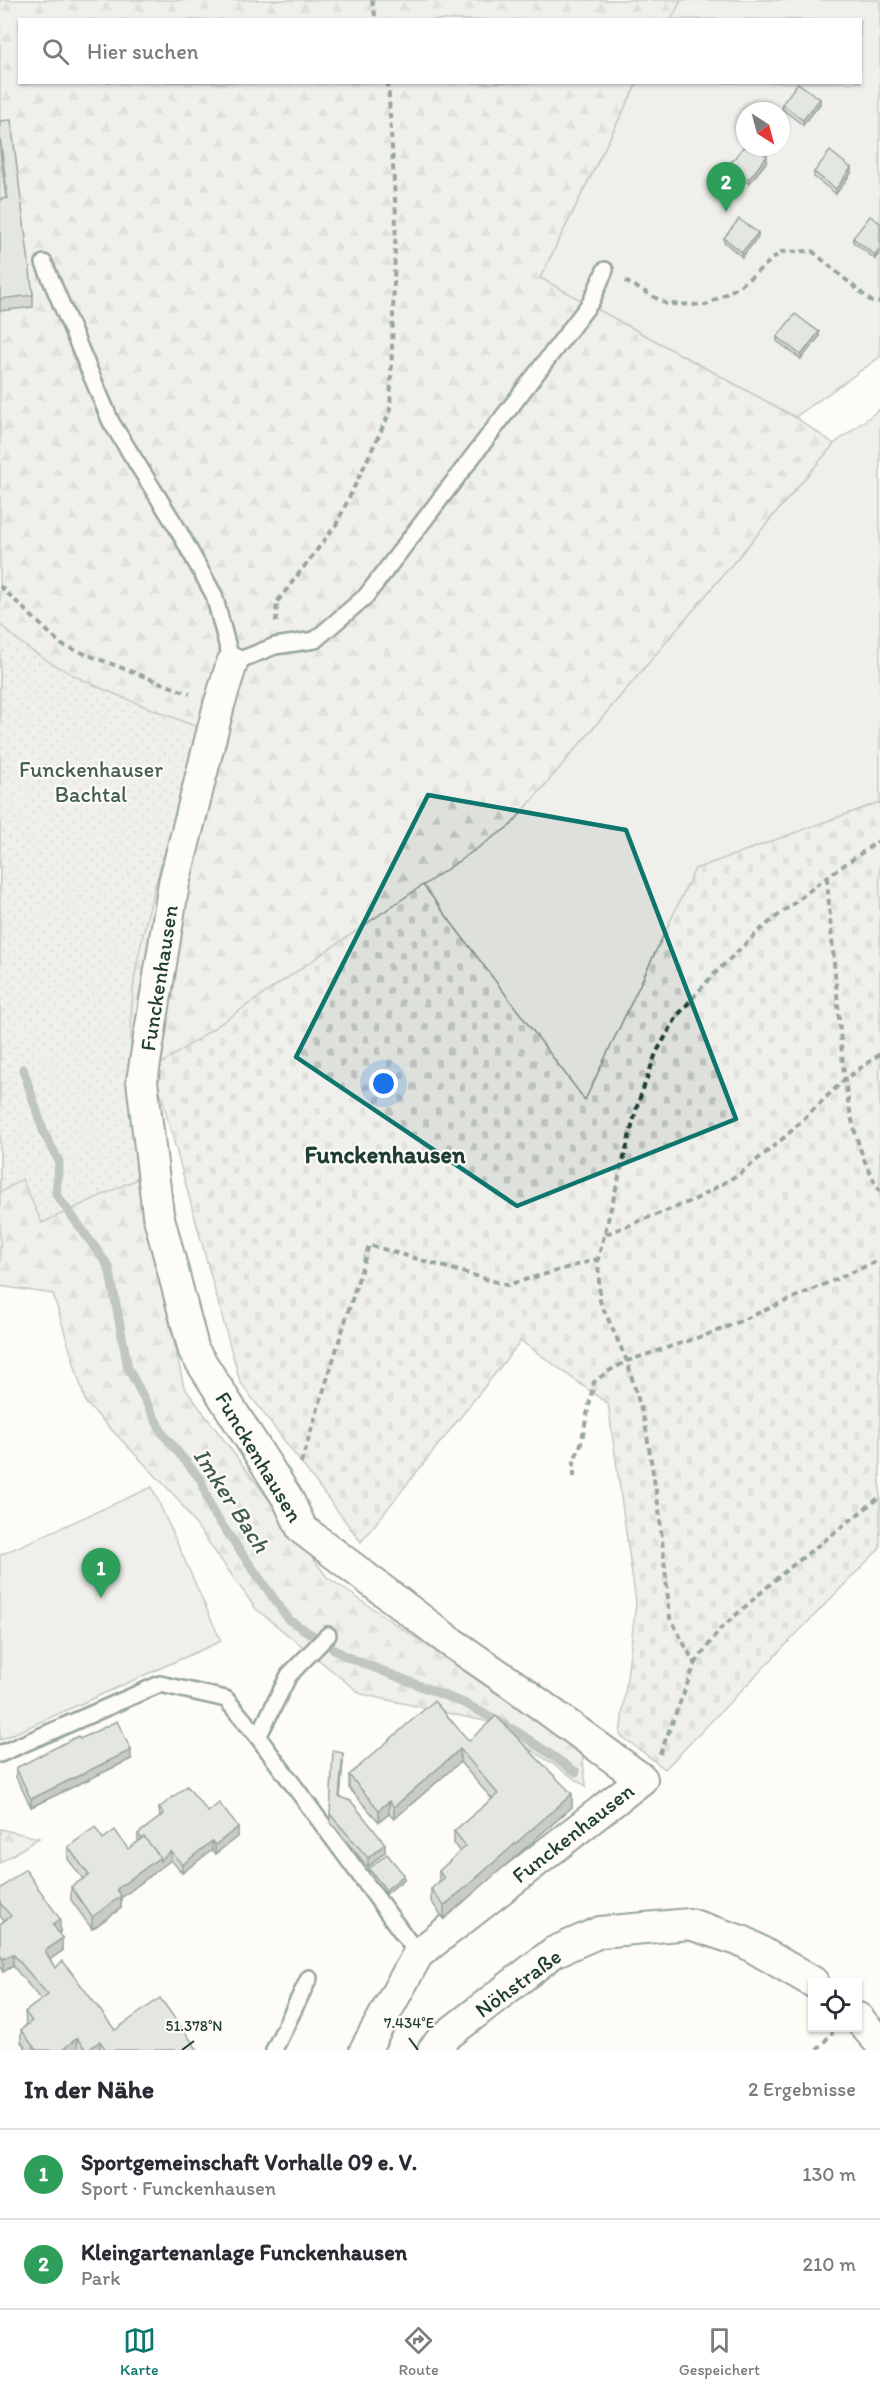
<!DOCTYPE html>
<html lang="de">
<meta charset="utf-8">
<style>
body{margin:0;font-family:Itim,sans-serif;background:#f2f2f3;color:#2b2b33}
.controls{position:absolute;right:18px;bottom:18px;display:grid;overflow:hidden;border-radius:0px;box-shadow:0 2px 4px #0004}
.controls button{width:54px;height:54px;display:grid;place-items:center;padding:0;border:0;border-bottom:2px solid #e1e1e2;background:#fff;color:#2b2b33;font:30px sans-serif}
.compass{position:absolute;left:736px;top:102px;width:54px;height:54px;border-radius:50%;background:#fff;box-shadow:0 2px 4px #0004;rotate:144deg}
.you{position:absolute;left:384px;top:1084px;width:21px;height:21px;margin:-15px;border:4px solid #fff;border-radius:50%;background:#1a73e8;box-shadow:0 0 0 9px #1a73e833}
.badge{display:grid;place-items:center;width:39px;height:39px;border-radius:50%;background:#0f766e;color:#fff;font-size:20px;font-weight:700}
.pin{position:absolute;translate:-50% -50px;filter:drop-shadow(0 2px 3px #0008)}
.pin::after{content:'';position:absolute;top:32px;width:21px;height:18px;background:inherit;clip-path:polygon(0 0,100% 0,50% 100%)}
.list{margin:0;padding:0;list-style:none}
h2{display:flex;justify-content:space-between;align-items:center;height:78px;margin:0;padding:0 24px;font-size:26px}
h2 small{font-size:20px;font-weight:400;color:#7c7c81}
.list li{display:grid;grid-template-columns:39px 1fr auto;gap:18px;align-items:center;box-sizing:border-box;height:90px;padding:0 24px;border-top:2px solid #e1e1e2}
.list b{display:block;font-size:22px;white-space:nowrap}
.list p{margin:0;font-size:20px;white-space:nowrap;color:#7c7c81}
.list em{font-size:20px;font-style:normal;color:#7c7c81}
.icon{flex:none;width:33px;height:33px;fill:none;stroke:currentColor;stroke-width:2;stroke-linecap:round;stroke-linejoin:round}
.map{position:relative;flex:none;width:880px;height:2050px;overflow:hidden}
.search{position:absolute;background:#fff;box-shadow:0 2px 4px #0004;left:18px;right:18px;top:18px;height:66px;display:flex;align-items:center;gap:15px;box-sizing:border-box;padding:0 21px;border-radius:0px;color:#7c7c81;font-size:22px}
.sheet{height:258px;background:#fff}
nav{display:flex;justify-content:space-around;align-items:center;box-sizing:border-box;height:84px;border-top:2px solid #e1e1e2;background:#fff;font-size:16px;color:#7c7c81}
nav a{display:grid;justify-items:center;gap:3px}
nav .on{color:#0f766e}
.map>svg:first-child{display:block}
.green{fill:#dde0db;stroke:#7e8e88;stroke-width:1.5;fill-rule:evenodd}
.forest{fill:url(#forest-firs);stroke:#7e8e88;stroke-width:1.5}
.cemetery{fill:url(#cemetery-stones);stroke:#7e8e88;stroke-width:1.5}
.park{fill:url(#park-dots);stroke:#7e8e88;stroke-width:1.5}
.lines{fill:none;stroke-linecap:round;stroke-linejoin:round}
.stream{stroke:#75877f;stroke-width:9}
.lane-casing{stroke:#1f3d34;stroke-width:20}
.street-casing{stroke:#1f3d34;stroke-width:34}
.path{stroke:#1f3d34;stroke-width:4;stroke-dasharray:6 4.5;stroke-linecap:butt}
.lane{stroke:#fdfcf7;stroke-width:15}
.street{stroke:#fdfcf7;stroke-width:30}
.wall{fill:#aab0ab;stroke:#1f3d34;stroke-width:1.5}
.shaded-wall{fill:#8b908b;stroke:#1f3d34;stroke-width:1.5}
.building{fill:#c6cdc7;stroke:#1f3d34;stroke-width:1.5}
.marked{fill:none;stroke:#0f766e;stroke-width:4.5;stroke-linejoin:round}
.ticks{fill:none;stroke:#1f3d34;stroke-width:2}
.labels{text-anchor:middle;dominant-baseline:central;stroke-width:4.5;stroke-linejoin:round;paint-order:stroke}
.park-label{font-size:22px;fill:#455e55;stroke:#fdfcf7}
.street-label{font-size:22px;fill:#1f3d34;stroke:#fdfcf7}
.neighbourhood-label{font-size:24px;font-weight:bold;fill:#1f3d34;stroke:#fdfcf7}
.water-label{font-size:24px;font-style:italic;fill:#435c53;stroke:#fdfcf7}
.ticks-label{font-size:15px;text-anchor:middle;fill:#1f3d34;stroke:#fdfcf7;stroke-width:4.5;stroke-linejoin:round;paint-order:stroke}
</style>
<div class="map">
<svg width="880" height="2050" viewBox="0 0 880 2050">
<defs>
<pattern id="forest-firs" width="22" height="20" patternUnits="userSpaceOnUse" patternTransform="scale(1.5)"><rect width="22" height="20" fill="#dde0db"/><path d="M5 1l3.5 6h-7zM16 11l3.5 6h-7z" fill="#bdc1bd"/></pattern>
<pattern id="cemetery-stones" width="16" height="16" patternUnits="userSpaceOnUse" patternTransform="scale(1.5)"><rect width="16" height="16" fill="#dde0db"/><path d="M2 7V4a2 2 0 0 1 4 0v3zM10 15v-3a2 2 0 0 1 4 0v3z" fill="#bdc1bd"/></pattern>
<pattern id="park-dots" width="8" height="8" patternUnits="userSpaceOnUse" patternTransform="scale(1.5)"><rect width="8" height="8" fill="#dde0db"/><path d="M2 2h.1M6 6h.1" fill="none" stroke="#bdc1bd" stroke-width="1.8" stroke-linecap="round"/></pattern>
</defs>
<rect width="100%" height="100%" fill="#fdfcf7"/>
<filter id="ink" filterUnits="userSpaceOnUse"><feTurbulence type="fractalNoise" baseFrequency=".0167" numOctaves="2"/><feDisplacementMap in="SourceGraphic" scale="12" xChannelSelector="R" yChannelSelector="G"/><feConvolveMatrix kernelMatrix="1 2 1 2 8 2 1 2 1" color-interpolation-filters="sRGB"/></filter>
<g filter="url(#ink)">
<!-- green -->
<g class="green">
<path d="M681,0H880V357L795,417L540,278L637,83L860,82V20L671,19ZM745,111H781V147H745Z"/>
<polygon points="880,409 880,802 695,869 585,1101 423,885 511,825 834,444"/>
<polygon points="152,1487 221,1641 0,1740 0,1555"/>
</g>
<!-- forest -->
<g class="forest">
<polygon points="0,0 681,0 671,20 20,20 20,82 637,83 540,278 795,417 834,444 511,825 134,1085 137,1179 184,1387 327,1577 582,1752 586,1786 489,1722 361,1694 256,1609 176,1497 86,1403 53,1294 0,1286"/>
<polygon points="0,1829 39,1838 0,1863"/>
</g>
<!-- cemetery -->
<polygon class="cemetery" points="880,802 880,1548 665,1769 620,1735 636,1603 608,1404 521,1341 361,1542 240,1382 154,1069 423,885 585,1100 695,869"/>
<!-- park -->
<path class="park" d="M0,624C49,675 137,702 202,729C179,808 151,887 136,968C125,1029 135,1115 137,1179L42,1223L22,1179L0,1193Z"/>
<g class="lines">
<!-- stream -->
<polyline class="stream" points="23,1069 44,1133 59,1161 56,1194 109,1267 128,1368 163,1434 201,1480 212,1511 289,1620 345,1656 466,1704 519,1733 576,1772"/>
<defs>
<g id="lane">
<polyline points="44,263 111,422 176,526 214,595 232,663 275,646 315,640 366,596 591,302 605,270"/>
<polyline points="328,1635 289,1675 258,1737 418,1954"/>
<polyline points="0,1754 160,1684 226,1699 258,1737"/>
<polyline points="274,2050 309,1978"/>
</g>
<g id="street">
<polyline points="232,663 219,705 174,883 142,1081 158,1214 194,1351 288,1499 302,1529 448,1640 515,1686 642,1779 418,1954 365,2050"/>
<polyline points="858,2018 880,2043"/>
<polyline points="433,2050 442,2039 554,1952 600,1932 690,1924 744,1942 813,1982"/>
</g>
</defs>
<!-- lane casing -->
<use href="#lane" class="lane-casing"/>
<!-- street casing -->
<use href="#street" class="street-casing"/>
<!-- path -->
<g class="path">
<polyline points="372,0 376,20"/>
<polyline points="625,281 667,304 706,305 740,286 781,252 812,251 871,301 880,302"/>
<polyline points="0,586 62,645 190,694"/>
<polyline points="276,622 277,602 336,525 390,412 396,216 388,82"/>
<path d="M827,878C830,920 834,963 838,1005C843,1068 846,1136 880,1191"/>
<polyline points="606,1234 694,1200 741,1173 786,1136 844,1080 880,1054"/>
<polyline points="301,1463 369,1245 507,1285 598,1259"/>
<polyline points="574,1477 574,1459 580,1448 594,1382 607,1372 627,1361 715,1332 880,1260"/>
<polyline points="695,1664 720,1629 783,1573 880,1497"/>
<polyline points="660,1754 695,1664 670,1618 659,1510 645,1423 627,1361 600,1301 598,1259 638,1103 656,1053 678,1015 711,977 761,929 827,877 880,840"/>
<polyline points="817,2050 833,2032"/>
</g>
<!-- lane -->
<use href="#lane" class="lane"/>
<!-- street -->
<use href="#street" class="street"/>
</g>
<!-- wall -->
<g class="wall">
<polygon points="782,104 820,104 803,125 782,109"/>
<polygon points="0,121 33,295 33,307 0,311 0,199 6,199 0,150"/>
<polygon points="767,161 749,184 730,169 730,164"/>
<polygon points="814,172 851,173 836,194 814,177"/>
<polygon points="880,223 880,252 875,259 853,242 853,238"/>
<polygon points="758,237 742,257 724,242 724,238"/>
<polygon points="777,337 819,337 801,359 777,341"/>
<polygon points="80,1739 131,1759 31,1807 16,1777 16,1768"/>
<polygon points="469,1741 572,1807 444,1919 431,1901 431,1889 439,1882 439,1871 460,1852 454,1844 454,1831 492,1799 460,1762 394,1819 389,1814 379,1822 349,1788 349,1775"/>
<polygon points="343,1761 340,1797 385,1852 368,1867 330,1822 330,1814"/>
<polygon points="159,1808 208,1812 238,1836 215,1854 212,1850 182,1873 171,1860 121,1898 121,1908 92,1929 71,1900 71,1887 83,1879 68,1859 68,1847 103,1839 128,1849 138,1842 138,1834 160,1817"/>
<polygon points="369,1869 404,1879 386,1894 369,1873"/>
<polygon points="0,1889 60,1932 59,1933 62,1951 50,1959 55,1968 115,2030 198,2050 27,2050 21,2042 21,2030 26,2025 25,2012 41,2000 13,1966 3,1972 0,1967 0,1924 4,1921 0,1916"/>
</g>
<!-- shaded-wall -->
<g class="shaded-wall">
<polygon points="820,99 820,104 803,125 803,120"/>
<polygon points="767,156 767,161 749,184 749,179"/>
<polygon points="851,168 851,173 836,194 836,189"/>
<polygon points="758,233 758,237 742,257 742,252"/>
<polygon points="880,248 880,252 875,259 875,255"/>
<polygon points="819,332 819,337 801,359 801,355"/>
<polygon points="460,1749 460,1762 394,1819 394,1807"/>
<polygon points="131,1750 131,1759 31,1807 31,1799"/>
<polygon points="343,1753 343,1761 339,1806 339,1797"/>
<polygon points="572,1794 572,1807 444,1919 444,1906"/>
<polygon points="389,1801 389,1814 379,1822 379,1810"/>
<polygon points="238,1827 238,1836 215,1854 215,1845"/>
<polygon points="212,1841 212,1850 182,1873 182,1865"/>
<polygon points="385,1844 385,1852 368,1867 368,1858"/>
<polygon points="171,1851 171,1860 121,1898 121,1908 92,1929 92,1917 117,1889 160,1857"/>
<polygon points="404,1875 404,1879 386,1894 386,1890"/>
<polygon points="60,1919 60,1932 53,1937 53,1925"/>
<polygon points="62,1938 62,1951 45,1963 45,1951"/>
<polygon points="13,1954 13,1966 3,1972 3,1959"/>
<polygon points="77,2038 77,2050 62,2050"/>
<polygon points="100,2041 100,2050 88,2050"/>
</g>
<!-- building -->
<g class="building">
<polygon points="798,83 820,99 803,120 782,104"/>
<polygon points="11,120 33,295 0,299 0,199 8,198 0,137 0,121"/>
<polygon points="745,145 745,147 755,147 767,156 749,179 730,164"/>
<polygon points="830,151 851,168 836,189 814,172"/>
<polygon points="870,216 880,223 880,248 875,255 853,238"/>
<polygon points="739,219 758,233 742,252 724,238"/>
<polygon points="795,314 819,332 801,355 777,337"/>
<polygon points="434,1701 469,1741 496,1716 572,1794 444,1906 431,1889 444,1878 439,1871 466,1846 454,1831 498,1794 460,1749 394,1807 389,1801 379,1810 349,1775"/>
<polygon points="117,1721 131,1750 31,1799 16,1768 78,1736 80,1739"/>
<polygon points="333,1751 343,1753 339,1797 351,1801 385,1844 368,1858 330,1814"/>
<polygon points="187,1786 208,1812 219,1803 238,1827 215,1845 212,1841 182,1865 171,1851 160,1861 160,1857 144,1837 142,1839 138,1834 164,1814 159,1808"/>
<polygon points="95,1827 103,1839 115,1830 128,1849 144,1837 160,1857 117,1889 121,1896 92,1917 71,1887 89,1875 68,1847"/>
<polygon points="387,1854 404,1875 386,1890 369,1869"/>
<polygon points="25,1869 60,1919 53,1925 62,1938 45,1951 55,1968 63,1961 115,2030 160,1998 198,2050 106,2050 100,2041 88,2050 86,2050 77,2038 62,2050 36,2050 21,2030 32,2021 25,2012 48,1995 13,1954 3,1959 0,1955 0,1924 11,1916 0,1903 0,1889"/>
</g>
</g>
<!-- marked area -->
<path d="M0 0H880V2050H0ZM428,795L626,830L736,1119L517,1206L296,1057Z" fill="#fdfcf7" fill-opacity=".55" fill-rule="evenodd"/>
<path class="marked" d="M428,795L626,830L736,1119L517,1206L296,1057Z"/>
<!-- ticks -->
<path class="ticks" d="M409,2038L418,2050M182,2050L194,2041"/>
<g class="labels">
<!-- park labels -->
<g class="park-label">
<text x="91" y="769">Funckenhauser<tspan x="91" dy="25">Bachtal</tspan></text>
</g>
<!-- street labels -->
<g class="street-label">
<text transform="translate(159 978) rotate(-81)">Funckenhausen</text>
<text transform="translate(259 1457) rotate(59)">Funckenhausen</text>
<text transform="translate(573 1833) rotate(-38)">Funckenhausen</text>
<text transform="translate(518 1983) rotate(-36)">Nöhstraße</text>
</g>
<!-- neighbourhood labels -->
<g class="neighbourhood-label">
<text x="385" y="1154">Funckenhausen</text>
</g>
<!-- water labels -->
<g class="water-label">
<text transform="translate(232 1500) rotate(57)">Imker Bach</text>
</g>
</g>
<g class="ticks-label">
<text x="409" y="2028">7.434°E</text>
<text x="194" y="2031">51.378°N</text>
</g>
</svg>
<div class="controls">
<button><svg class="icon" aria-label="locate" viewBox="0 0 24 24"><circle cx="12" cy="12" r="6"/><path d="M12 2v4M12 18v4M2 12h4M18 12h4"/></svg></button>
</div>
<svg class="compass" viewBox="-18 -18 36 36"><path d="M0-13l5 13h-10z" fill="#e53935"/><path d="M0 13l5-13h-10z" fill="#7c7c81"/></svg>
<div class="you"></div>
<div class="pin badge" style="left:101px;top:1598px;background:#2e9e5b">1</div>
<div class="pin badge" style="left:726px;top:212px;background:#2e9e5b">2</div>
<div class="search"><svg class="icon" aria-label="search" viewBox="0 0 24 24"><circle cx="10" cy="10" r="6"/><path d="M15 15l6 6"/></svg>Hier suchen</div>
</div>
<section class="sheet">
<h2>In der Nähe<small>2 Ergebnisse</small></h2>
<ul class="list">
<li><span class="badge" style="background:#2e9e5b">1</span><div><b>Sportgemeinschaft Vorhalle 09 e. V.</b><p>Sport · Funckenhausen</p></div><em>130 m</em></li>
<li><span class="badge" style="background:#2e9e5b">2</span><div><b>Kleingartenanlage Funckenhausen</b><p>Park</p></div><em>210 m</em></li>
</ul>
</section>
<nav>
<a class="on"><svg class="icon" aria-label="map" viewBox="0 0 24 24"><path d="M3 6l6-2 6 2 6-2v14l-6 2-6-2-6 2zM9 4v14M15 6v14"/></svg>Karte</a>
<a><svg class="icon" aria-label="directions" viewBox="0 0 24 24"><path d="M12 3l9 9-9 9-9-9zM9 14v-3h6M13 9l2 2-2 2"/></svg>Route</a>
<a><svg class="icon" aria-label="saved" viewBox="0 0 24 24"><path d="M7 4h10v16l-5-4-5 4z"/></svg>Gespeichert</a>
</nav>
